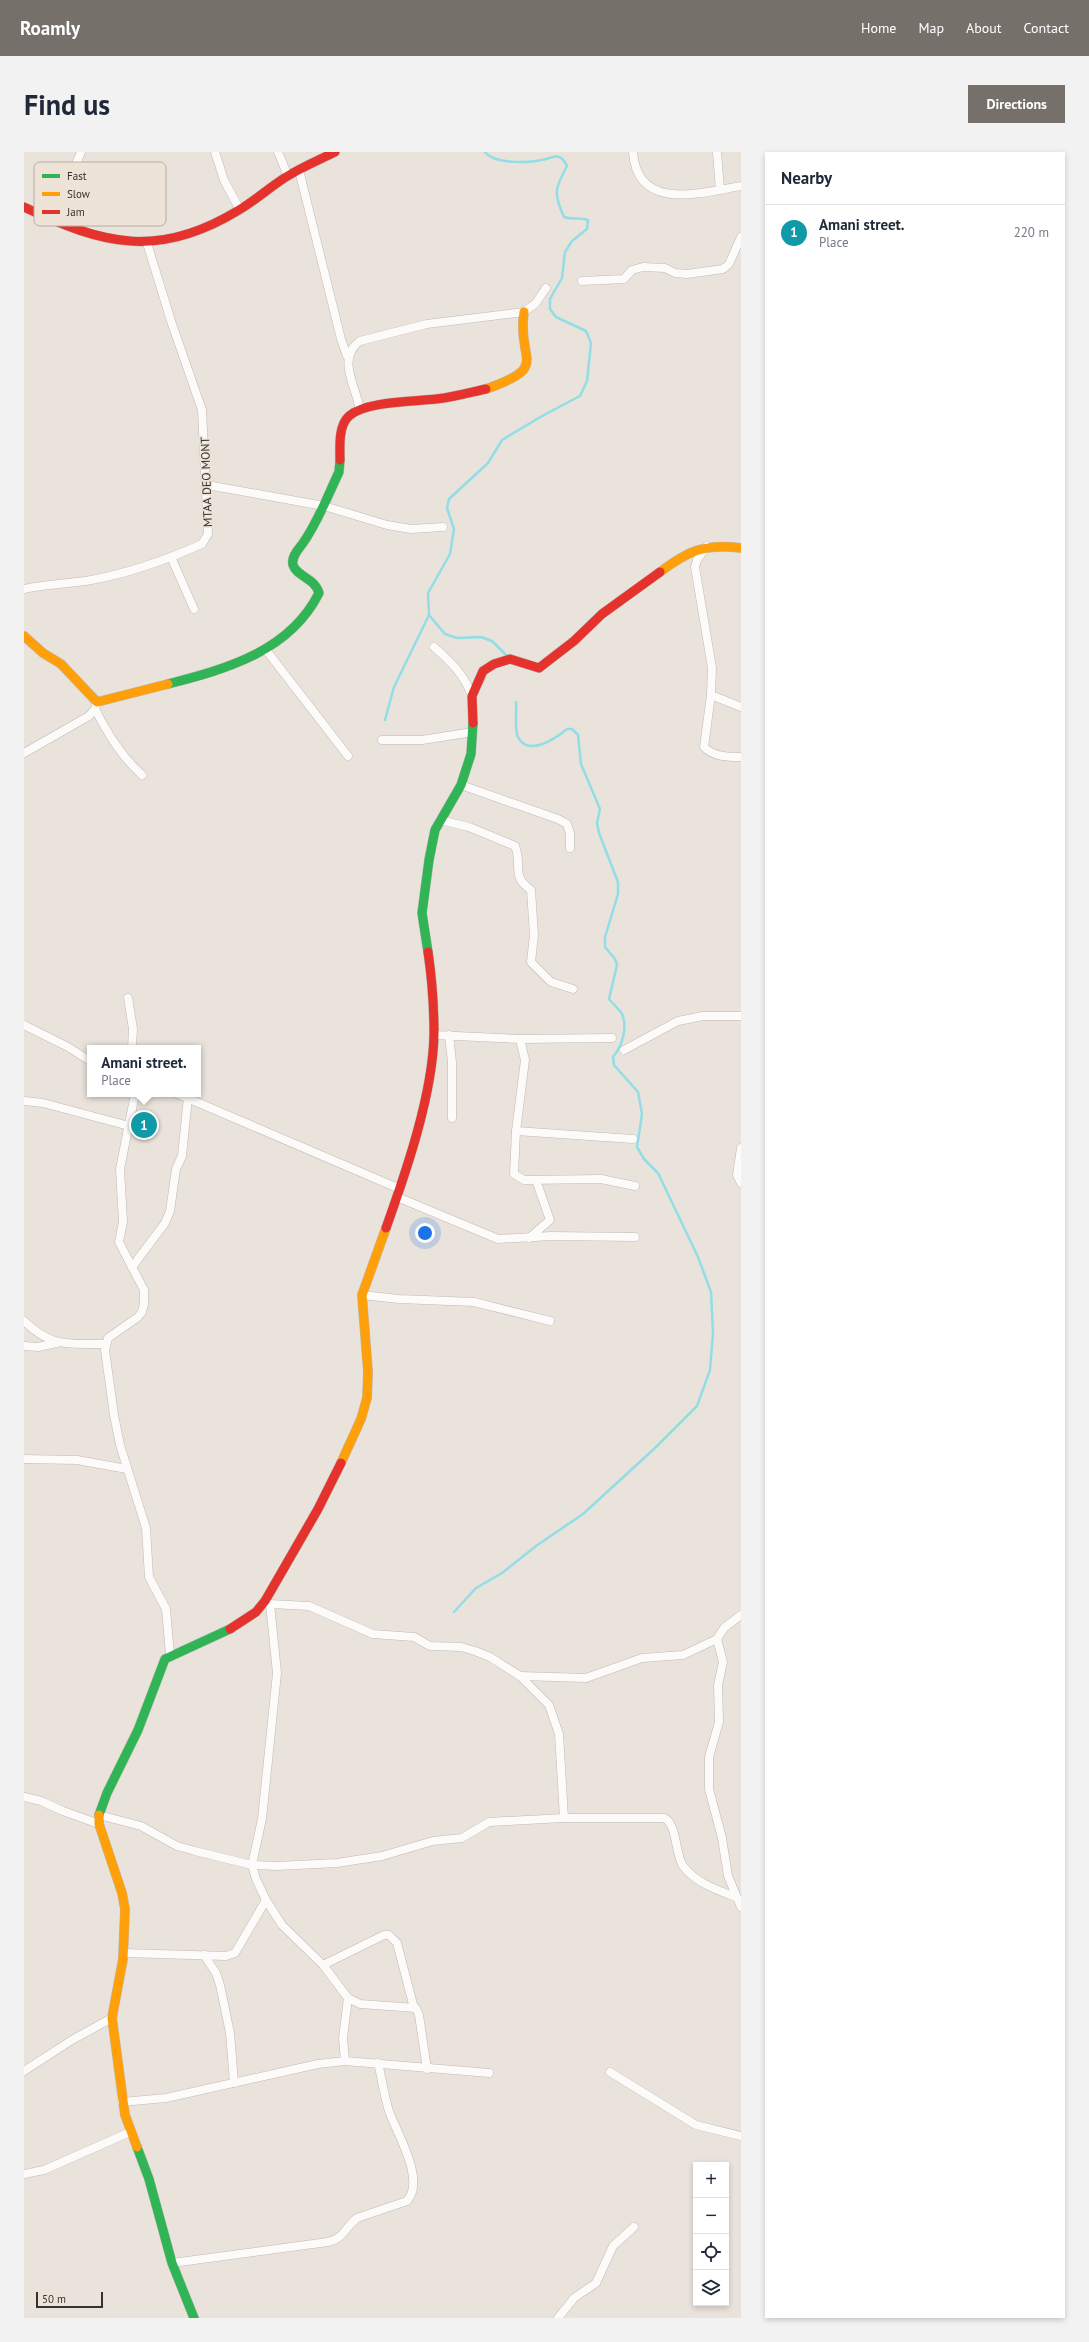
<!DOCTYPE html>
<meta charset="utf-8">
<style>
body{margin:0;font-family:"PT Sans",sans-serif;background:#f2f2f3;color:#1f2937}
.controls{position:absolute;right:12px;bottom:12px;display:grid;overflow:hidden;border-radius:0px;box-shadow:0 2px 6px #0003}
.controls button{width:36px;height:36px;display:grid;place-items:center;padding:0;border:0;border-bottom:1px solid #e0e1e3;background:#fff;color:#1f2937;font:20px sans-serif}
.scale{position:absolute;left:12px;bottom:10px;width:67px;box-sizing:border-box;padding-left:4px;border:2px solid #36322d;border-top:0;font-size:11px;line-height:14px;white-space:nowrap;color:#36322d;-webkit-text-stroke:3px #eee3d7;paint-order:stroke}
.you{position:absolute;left:401px;top:1081px;width:14px;height:14px;margin:-10px;border:3px solid #fff;border-radius:50%;background:#1a73e8;box-shadow:0 0 0 6px #1a73e833}
.badge{display:grid;place-items:center;width:26px;height:26px;border-radius:50%;background:#75706a;color:#fff;font-size:13px;font-weight:700}
.pin{position:absolute;translate:-50% -50%;border:2px solid #fff;box-shadow:0 1px 4px #0006}
.popup{position:absolute;left:63px;top:893px;width:114px;height:52px;box-sizing:border-box;display:grid;place-content:center;border-radius:0px;background:#fff;filter:drop-shadow(0 1px 3px #0005);font-size:13px;white-space:nowrap;color:#747a83}
.popup b{font-size:15px;color:#1f2937}
.popup::after{content:'';position:absolute;left:50%;top:100%;margin-left:-8px;border:8px solid transparent;border-top-color:#fff}
.list{margin:0;padding:0;list-style:none}
h2{display:flex;justify-content:space-between;align-items:center;height:52px;margin:0;padding:0 16px;font-size:17px}
h2 small{font-size:13px;font-weight:400;color:#747a83}
.list li{display:grid;grid-template-columns:26px 1fr auto;gap:12px;align-items:center;box-sizing:border-box;height:56px;padding:0 16px;border-top:1px solid #e0e1e3}
.list b{display:block;font-size:15px;white-space:nowrap}
.list p{margin:0;font-size:13px;white-space:nowrap;color:#747a83}
.list em{font-size:13px;font-style:normal;color:#747a83}
.icon{flex:none;width:22px;height:22px;fill:none;stroke:currentColor;stroke-width:2;stroke-linecap:round;stroke-linejoin:round}
.map{position:relative;flex:none;width:717px;height:2166px;overflow:hidden;border-radius:0px}
header{display:flex;align-items:center;gap:24px;box-sizing:border-box;height:56px;padding:0 20px;background:#75706a;color:#fff}
header strong{font-size:19px}
nav{display:flex;gap:22px;margin-inline-start:auto;font-size:14px}
.intro{display:flex;align-items:center;justify-content:space-between;box-sizing:border-box;height:96px;padding:0 24px}
h1{margin:0;font-size:28px}
.button{padding:10px 18px;border-radius:0px;background:#75706a;color:#fff;font-size:14px;font-weight:700}
main{display:flex;gap:24px;padding:0 24px}
aside{flex:1;background:#fff;border-radius:0px;box-shadow:0 2px 6px #0003}
.map>svg:first-child{display:block}
.lines{fill:none;stroke-linecap:round;stroke-linejoin:round}
.stream{stroke:#92dde6;stroke-width:2.5}
.street-casing{stroke:#bfbab5;stroke-width:9}
.fast-casing{stroke:#bfbab5;stroke-width:10}
.slow-casing{stroke:#bfbab5;stroke-width:10}
.jam-casing{stroke:#bfbab5;stroke-width:10}
.street{stroke:#fcfbfa;stroke-width:8}
.fast{stroke:#30b455;stroke-width:9}
.slow{stroke:#ff9f0a;stroke-width:9}
.jam{stroke:#e5322d;stroke-width:9}
.labels{text-anchor:middle;dominant-baseline:central;stroke-width:3;stroke-linejoin:round;paint-order:stroke}
.street-label{font-size:12px;fill:#36322d;stroke:#eee3d7}
.key{fill:#eee3d7;stroke:#b7aea4;stroke-width:1}
.key-label{font-size:11px;fill:#36322d}
</style>
<header>
<strong>Roamly</strong>
<nav><a>Home</a><a>Map</a><a>About</a><a>Contact</a></nav>
</header>
<div class="intro"><h1>Find us</h1><a class="button">Directions</a></div>
<main>
<div class="map">
<svg width="717" height="2166" viewBox="0 0 717 2166">
<rect width="100%" height="100%" fill="#e9e3dc"/>
<g class="lines">
<!-- stream -->
<g class="stream">
<polyline points="405,463 421,482 433,486 457,485 468,489 482,503"/>
<path d="M361,568L370,535L405,463L404,441L426,402L430,377L423,356L425,347L464,311L478,288L518,264L556,244L563,229L567,191L562,179L532,165L526,157V147L538,126L541,100L548,89L563,77L564,68C556,65 548,68 540,65C529,41 531,36 543,14C541,10 539,6 535,5C531,3 527,6 522,7C508,11 471,13 461,0"/>
<path d="M430,1460L452,1436L478,1421L512,1394L559,1362L631,1296L673,1254L686,1218L689,1181L687,1140L674,1105L634,1021L620,1007L613,995L618,962L614,940L590,913L589,905C598,894 604,876 598,862C595,857 589,852 585,847L593,813L591,807L581,795V785L594,742V730L575,681L573,671L576,657L557,612L554,583L548,577H543C531,587 504,605 494,585C490,577 493,560 492,550"/>
</g>
<defs>
<g id="street">
<polyline points="191,0 200,28 216,58"/>
<polyline points="254,0 264,24"/>
<path d="M609,0C613,60 676,41 717,34"/>
<polyline points="693,0 696,38"/>
<polyline points="275,18 317,187 323,204"/>
<polyline points="28,69 57,0"/>
<polyline points="558,129 600,127 608,118 619,115 641,116 651,121 663,122 699,117 705,112 717,85"/>
<path d="M336,258C332,234 312,206 336,189L403,172L500,160L512,151L522,136"/>
<polyline points="183,333 300,354 363,373 387,377 419,375"/>
<path d="M683,394L673,408L671,415L688,516L687,543L680,595C690,605 704,605 717,605"/>
<polyline points="147,405 170,457"/>
<path d="M0,437C22,432 45,432 67,428C106,421 142,408 178,392L184,382L178,258L147,169L123,91"/>
<path d="M410,495C427,510 440,522 448,544"/>
<polyline points="242,498 324,604"/>
<polyline points="687,543 717,555"/>
<path d="M71,557C84,582 97,604 118,623"/>
<polyline points="358,588 398,588 449,580"/>
<polyline points="0,601 65,564 71,557 73,550"/>
<polyline points="437,633 534,667 543,672 546,681 546,696"/>
<path d="M416,668L445,675L491,694C499,713 486,724 507,738L510,783L507,810L527,830L549,837"/>
<polyline points="104,846 109,877 108,896"/>
<polyline points="0,873 44,895 66,909"/>
<polyline points="410,883 496,887 588,886"/>
<polyline points="425,883 428,910 428,966"/>
<polyline points="496,887 501,908 492,979 490,1022 500,1028 577,1027 611,1034"/>
<polyline points="600,898 654,869 679,864 717,864"/>
<polyline points="111,942 96,1017 99,1070 95,1090 120,1138 120,1152 118,1160 114,1165 84,1186 81,1198 90,1263 96,1293 122,1376 125,1425 142,1457 146,1503"/>
<polyline points="154,942 376,1037"/>
<polyline points="0,949 19,951 105,974"/>
<polyline points="492,979 609,987"/>
<polyline points="717,996 713,1023 717,1031"/>
<polyline points="373,1045 474,1087 527,1084 611,1085"/>
<polyline points="505,1086 526,1068 512,1028"/>
<polyline points="108,1115 141,1071 146,1059 152,1017 158,1004 164,945"/>
<polyline points="338,1143 375,1147 450,1150 526,1169"/>
<path d="M0,1169C29,1197 44,1191 81,1192"/>
<polyline points="0,1194 14,1195 33,1191"/>
<polyline points="0,1307 53,1308 103,1317"/>
<polyline points="242,1449 246,1452 285,1454 349,1482 390,1485 406,1494 437,1495 451,1499 466,1505 496,1524 525,1553 535,1582 540,1666"/>
<polyline points="246,1452 253,1521 238,1667 228,1713 232,1727 242,1748 258,1773 299,1813 324,1846 336,1852 392,1856 395,1863 403,1917"/>
<polyline points="717,1463 700,1476 693,1487 699,1510 694,1533 695,1570 685,1605 685,1637 698,1686 704,1724 717,1755"/>
<polyline points="496,1524 562,1526 618,1506 659,1503 693,1487"/>
<polyline points="0,1645 17,1649 39,1659 75,1672"/>
<path d="M75,1663L117,1674L153,1694L171,1699L228,1713L253,1714L313,1711L358,1704L409,1689L438,1686L465,1670L540,1666H640C653,1671 651,1702 659,1714C672,1731 693,1738 712,1745"/>
<polyline points="99,1801 202,1804 211,1801 242,1748"/>
<polyline points="180,1803 192,1821 196,1833 206,1881 210,1931"/>
<polyline points="299,1813 360,1783 365,1783 373,1791 390,1856"/>
<polyline points="321,1909 319,1886 324,1846"/>
<polyline points="0,1919 48,1888 88,1866"/>
<polyline points="586,1920 672,1973 717,1984"/>
<polyline points="98,1950 142,1946 294,1912 321,1909 465,1921"/>
<polyline points="0,2022 20,2018 106,1980"/>
<path d="M148,2111L304,2090C322,2085 320,2076 333,2066L383,2049C402,2028 373,1982 365,1959C360,1943 358,1927 354,1911"/>
<polyline points="534,2166 550,2146 572,2131 589,2094 610,2075"/>
</g>
<g id="fast">
<path d="M144,532C203,517 266,499 295,441C290,425 273,425 269,413C267,404 275,397 279,391C294,370 304,343 315,320L316,308"/>
<polyline points="404,800 398,761 405,708 411,678 437,633 447,602 449,571"/>
<polyline points="75,1663 83,1641 114,1578 141,1507 206,1477"/>
<polyline points="113,1995 125,2027 148,2111 170,2166"/>
</g>
<g id="slow">
<path d="M462,237C528,214 492,209 500,160"/>
<path d="M636,420C664,399 681,391 717,396"/>
<polyline points="0,484 19,501 37,512 73,550 144,532"/>
<polyline points="317,1311 337,1267 343,1246 344,1220 338,1143 362,1076"/>
<polyline points="75,1663 75,1672 98,1741 101,1757 99,1807 88,1866 101,1963 113,1995"/>
</g>
<g id="jam">
<path d="M0,55C80,93 135,107 215,58C232,48 246,35 262,25C278,15 295,8 311,0"/>
<path d="M316,308C316,295 314,274 325,264C343,248 396,250 420,246C434,244 448,240 462,237"/>
<polyline points="449,571 448,544 459,519 470,512 486,507 515,516 550,489 578,462 636,420"/>
<path d="M362,1076C382,1020 409,942 410,882C410,855 408,827 404,800"/>
<polyline points="206,1477 232,1460 241,1449 294,1357 317,1311"/>
</g>
</defs>
<!-- street casing -->
<use href="#street" class="street-casing"/>
<!-- fast casing -->
<use href="#fast" class="fast-casing"/>
<!-- slow casing -->
<use href="#slow" class="slow-casing"/>
<!-- jam casing -->
<use href="#jam" class="jam-casing"/>
<!-- street -->
<use href="#street" class="street"/>
<!-- fast -->
<use href="#fast" class="fast"/>
<!-- slow -->
<use href="#slow" class="slow"/>
<!-- jam -->
<use href="#jam" class="jam"/>
</g>
<g class="labels">
<!-- street labels -->
<g class="street-label">
<text transform="translate(182 330) rotate(-92)">MTAA DEO MONT</text>
</g>
</g>
<!-- legend -->
<rect x="10" y="10" width="132" height="64" rx="6" class="key"/>
<rect x="18" y="22" width="18" height="4" fill="#30b455"/>
<rect x="18" y="40" width="18" height="4" fill="#ff9f0a"/>
<rect x="18" y="58" width="18" height="4" fill="#e5322d"/>
<g class="key-label">
<text x="43" y="28">Fast</text>
<text x="43" y="46">Slow</text>
<text x="43" y="64">Jam</text>
</g>
</svg>
<div class="controls">
<button>+</button>
<button>−</button>
<button><svg class="icon" aria-label="locate" viewBox="0 0 24 24"><circle cx="12" cy="12" r="6"/><path d="M12 2v4M12 18v4M2 12h4M18 12h4"/></svg></button>
<button><svg class="icon" aria-label="layers" viewBox="0 0 24 24"><path d="M12 4l9 5-9 5-9-5zM3 14l9 5 9-5"/></svg></button>
</div>
<div class="scale">50 m</div>
<div class="you"></div>
<div class="pin badge" style="left:120px;top:973px;background:#0f9aa8">1</div>
<div class="popup"><b>Amani street.</b>Place</div>
</div>
<aside>
<h2>Nearby<small></small></h2>
<ul class="list">
<li><span class="badge" style="background:#0f9aa8">1</span><div><b>Amani street.</b><p>Place</p></div><em>220 m</em></li>
</ul>
</aside>
</main>
